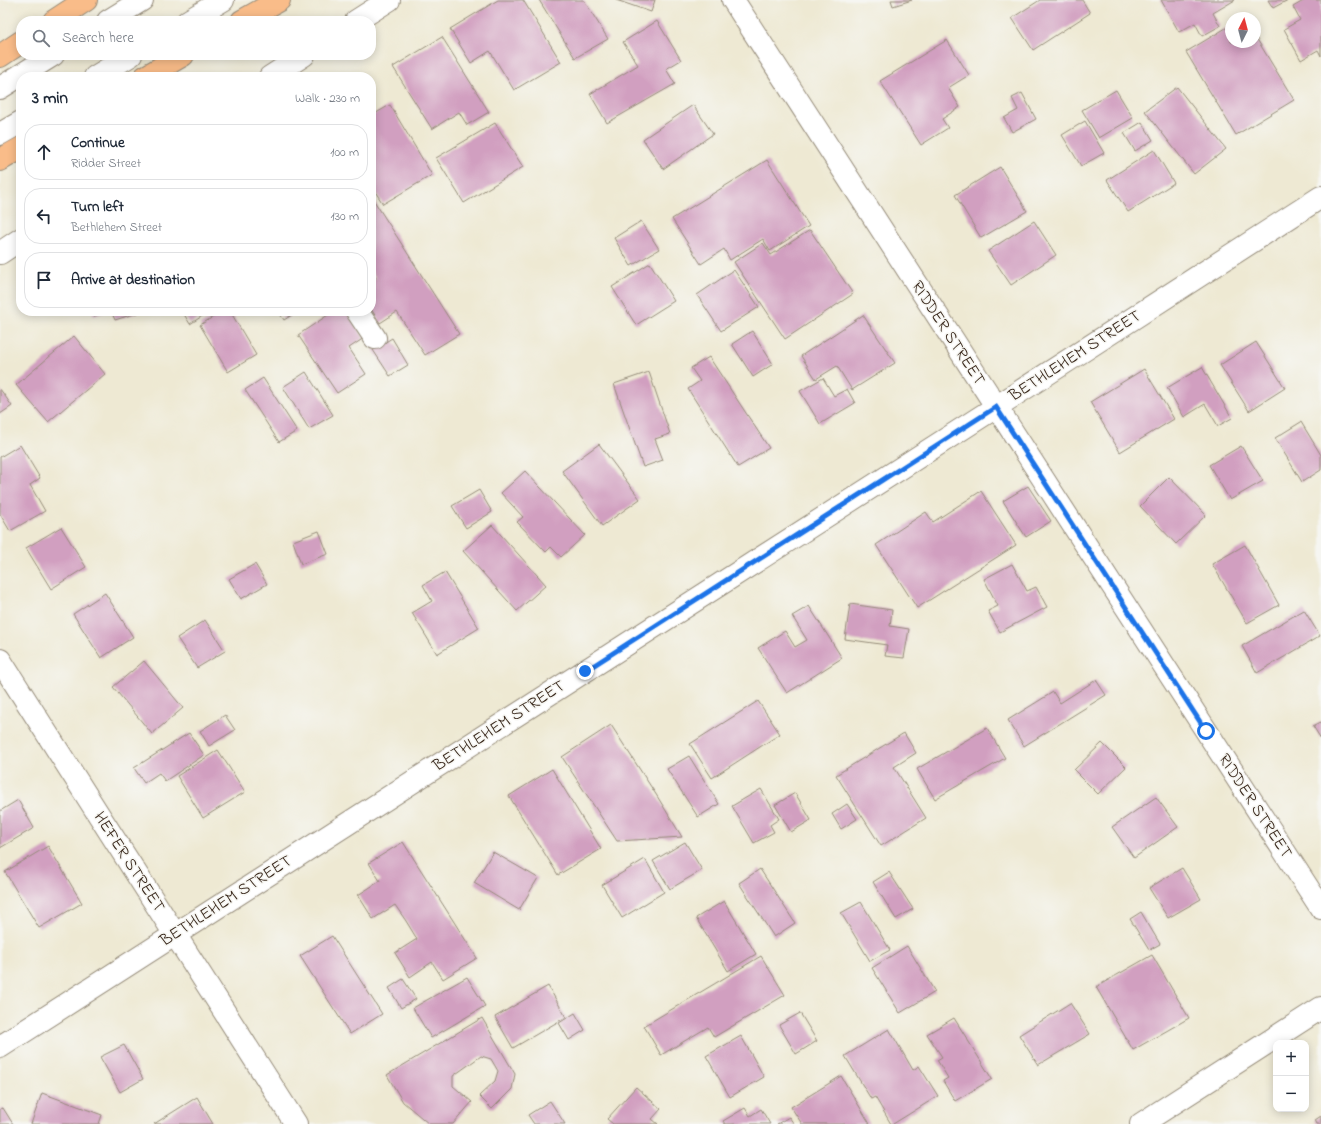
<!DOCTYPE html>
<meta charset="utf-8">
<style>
body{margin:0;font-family:"Indie Flower",sans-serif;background:#f6f6f7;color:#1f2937}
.controls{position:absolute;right:12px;bottom:12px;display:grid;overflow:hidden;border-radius:8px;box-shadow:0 2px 10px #0003}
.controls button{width:36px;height:36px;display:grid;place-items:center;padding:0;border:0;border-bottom:1px solid #e0e1e3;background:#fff;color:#1f2937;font:20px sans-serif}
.compass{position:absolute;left:1225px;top:12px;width:36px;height:36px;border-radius:50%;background:#fff;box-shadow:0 2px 10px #0003;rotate:6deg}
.stop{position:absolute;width:12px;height:12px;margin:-9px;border:3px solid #1a73e8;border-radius:50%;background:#fff}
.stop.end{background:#1a73e8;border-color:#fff;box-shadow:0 1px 4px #0008}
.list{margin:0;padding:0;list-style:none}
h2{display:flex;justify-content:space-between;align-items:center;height:52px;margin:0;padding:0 16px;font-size:17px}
h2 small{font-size:13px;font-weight:400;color:#747a83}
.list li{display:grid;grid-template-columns:26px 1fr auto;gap:12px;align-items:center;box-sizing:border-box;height:56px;margin:0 8px 8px;padding:0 8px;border:1px solid #e0e1e3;border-radius:16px}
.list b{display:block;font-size:15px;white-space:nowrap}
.list p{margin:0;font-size:13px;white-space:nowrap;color:#747a83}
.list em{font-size:13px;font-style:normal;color:#747a83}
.icon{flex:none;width:22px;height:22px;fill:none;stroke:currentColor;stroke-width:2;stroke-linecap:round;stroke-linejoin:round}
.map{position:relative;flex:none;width:1321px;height:1124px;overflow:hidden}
.search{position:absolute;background:#fff;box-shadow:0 2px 10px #0003;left:16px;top:16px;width:360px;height:44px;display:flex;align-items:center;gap:10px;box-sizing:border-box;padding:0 14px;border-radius:16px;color:#747a83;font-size:15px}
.panel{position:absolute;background:#fff;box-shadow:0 2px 10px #0003;left:16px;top:72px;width:360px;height:244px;border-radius:16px}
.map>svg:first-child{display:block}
.building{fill:#d19fc0}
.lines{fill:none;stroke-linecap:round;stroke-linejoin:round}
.minor-casing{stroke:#948a78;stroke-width:24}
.major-casing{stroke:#948a78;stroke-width:24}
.minor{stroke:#fff;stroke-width:22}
.major{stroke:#f9bc89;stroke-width:22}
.route{stroke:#1a73e8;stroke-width:5}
.labels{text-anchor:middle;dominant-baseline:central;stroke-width:3;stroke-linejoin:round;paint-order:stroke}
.street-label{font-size:17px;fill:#3b2a1e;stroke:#f6f6f2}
</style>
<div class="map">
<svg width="1321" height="1124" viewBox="0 0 1321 1124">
<rect width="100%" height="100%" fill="#f6f6f2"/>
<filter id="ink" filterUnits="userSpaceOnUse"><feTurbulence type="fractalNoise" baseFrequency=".025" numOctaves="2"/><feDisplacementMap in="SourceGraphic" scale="8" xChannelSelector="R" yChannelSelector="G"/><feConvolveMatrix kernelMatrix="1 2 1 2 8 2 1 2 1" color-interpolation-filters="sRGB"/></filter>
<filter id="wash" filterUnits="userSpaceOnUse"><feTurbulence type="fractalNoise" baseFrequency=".012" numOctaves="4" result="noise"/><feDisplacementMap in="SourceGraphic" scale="16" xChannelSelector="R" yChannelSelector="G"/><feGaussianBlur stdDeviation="0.9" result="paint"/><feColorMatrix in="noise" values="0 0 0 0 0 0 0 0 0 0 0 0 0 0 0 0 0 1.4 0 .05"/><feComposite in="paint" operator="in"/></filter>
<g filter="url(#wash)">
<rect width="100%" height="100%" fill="#eee9d3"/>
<g id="blocks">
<!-- building -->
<g class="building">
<polygon points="498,0 523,0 561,62 514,90 490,51 471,63 450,29"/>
<polygon points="539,0 584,0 608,39 575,58"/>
<polygon points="616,0 655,0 651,12"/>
<polygon points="891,0 912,0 893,6"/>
<polygon points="1040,0 1082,0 1090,13 1033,50 1012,18"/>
<polygon points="1161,0 1235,0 1213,13 1220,26 1202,36 1195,23 1179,32"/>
<polygon points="1268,0 1288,0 1273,8"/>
<polygon points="1305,0 1321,0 1321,56 1318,50 1301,60 1284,29 1300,20 1293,7"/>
<polygon points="657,21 681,60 666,69 675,84 607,123 590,94 638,65 623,42"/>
<polygon points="1231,25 1231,42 1255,42 1255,36 1294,100 1236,135 1186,52"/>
<polygon points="442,37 489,112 467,125 459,112 432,129 393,67"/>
<polygon points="947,40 969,75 948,88 960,107 942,119 948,128 921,145 880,81"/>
<polygon points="1177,87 1226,149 1194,174 1145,111"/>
<polygon points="1116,90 1133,118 1099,138 1082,110"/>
<polygon points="1022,93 1036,119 1012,132 1004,118 1018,110 1012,98"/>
<polygon points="390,105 432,175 383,204 371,185 371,116"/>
<polygon points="693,105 713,134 663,169 643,139"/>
<polygon points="1085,121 1104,153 1081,166 1062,135"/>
<polygon points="1142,122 1153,140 1135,151 1124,133"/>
<polygon points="495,123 523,167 464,203 436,158"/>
<polygon points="1154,150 1174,183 1128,212 1107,180"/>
<polygon points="767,160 809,226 770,251 763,239 730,260 724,249 701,264 672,219"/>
<polygon points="1000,167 1027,211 981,238 955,195"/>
<polygon points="371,196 459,334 425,355 397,312 380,323 371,309 371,281 376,278 371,271"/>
<polygon points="641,221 659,249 631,266 614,238"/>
<polygon points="1034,221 1056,255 1011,285 988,251"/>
<polygon points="810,230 853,294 785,339 734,262 763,243 771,255"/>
<polygon points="650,263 674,301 636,325 612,287"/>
<polygon points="734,270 759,307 721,331 697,295"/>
<polygon points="92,311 108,311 94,316"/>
<polygon points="111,311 143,311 115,320"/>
<polygon points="182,311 210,311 190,324"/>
<polygon points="223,311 230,311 256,355 228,372 200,325"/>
<polygon points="278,311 298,311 284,320"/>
<polygon points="334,311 346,311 364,338 349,348 366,374 337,393 298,335"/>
<polygon points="863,315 895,363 852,390 837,366 816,379 801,356"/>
<polygon points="752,331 773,364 753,377 732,344"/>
<polygon points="74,336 105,374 48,422 16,385"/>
<polygon points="392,338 408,365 390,376 373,350"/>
<polygon points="1256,342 1285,388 1249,411 1220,365"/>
<polygon points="709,357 769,448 738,467 688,389 700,381 691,368"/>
<polygon points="1202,367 1232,418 1218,426 1205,404 1184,417 1167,388"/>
<polygon points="1144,369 1174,419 1120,452 1090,402"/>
<polygon points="306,372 333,415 309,429 283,387"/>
<polygon points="649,372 670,434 655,439 663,460 643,467 614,384"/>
<polygon points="263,378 297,431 279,442 245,390"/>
<polygon points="823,378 834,396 847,389 855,403 820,424 800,391"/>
<polygon points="0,389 12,406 0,414"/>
<polygon points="1301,422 1321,455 1321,470 1302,482 1275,438"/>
<polygon points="599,444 640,499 602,526 562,471"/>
<polygon points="20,445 40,478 30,485 45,511 10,531 0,514 0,457"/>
<polygon points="1241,446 1263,481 1230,500 1209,465"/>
<polygon points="525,471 585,535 561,557 551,547 546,552 517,522 523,517 501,493"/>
<polygon points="1169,477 1206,515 1176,544 1140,506"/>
<polygon points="1028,486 1051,521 1026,537 1003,501"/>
<polygon points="479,490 492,512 466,528 452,506"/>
<polygon points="981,491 1016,545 917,608 876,545 926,512 933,522"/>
<polygon points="492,525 546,585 517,611 463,551"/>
<polygon points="61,527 86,567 51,589 26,548"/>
<polygon points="319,531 328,554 301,564 293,541"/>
<polygon points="1245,545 1279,605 1247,623 1212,564"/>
<polygon points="255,564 267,584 241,599 229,579"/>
<polygon points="1012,564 1027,591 1036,587 1047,607 1000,632 988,611 998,606 984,579"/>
<polygon points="445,572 479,628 437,654 412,613 432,601 423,585"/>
<polygon points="105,593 133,637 101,658 73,614"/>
<polygon points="850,604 892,610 890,626 909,629 904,658 885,656 887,645 845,639"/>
<polygon points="809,606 842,658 787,693 758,648 785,631 795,647 807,640 792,616"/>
<polygon points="1304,610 1320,636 1257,673 1242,646"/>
<polygon points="205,620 225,651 197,668 177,638"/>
<polygon points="144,661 183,708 152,734 113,687"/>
<polygon points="1096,680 1106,695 1024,746 1008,720 1053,692 1060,703"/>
<polygon points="758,701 780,734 712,778 690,744"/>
<polygon points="225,715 235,730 209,746 200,731"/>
<polygon points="1321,722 1321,739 1313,726"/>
<polygon points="611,725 657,796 682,837 617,841 562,757"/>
<polygon points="987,728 1005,758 935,799 917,769"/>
<polygon points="189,733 204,755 165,781 159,773 144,783 134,768"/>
<polygon points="904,733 916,753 894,767 926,818 881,846 836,775"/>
<polygon points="1102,743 1126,767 1098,794 1074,770"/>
<polygon points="218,750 245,792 203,818 177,776"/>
<polygon points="689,756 719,804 698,817 667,769"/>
<polygon points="552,769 601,849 558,875 509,796"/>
<polygon points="761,789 779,819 770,825 774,832 754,843 732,806"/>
<polygon points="795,793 811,820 791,832 775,805"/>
<polygon points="1156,797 1178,827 1134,858 1112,827"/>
<polygon points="18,800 34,828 0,848 0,811"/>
<polygon points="847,804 857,819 841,829 832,814"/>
<polygon points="403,842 477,958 443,979 432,962 410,977 395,953 417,939 406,921 395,905 373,919 358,895 380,881 369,863"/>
<polygon points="685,842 702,870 670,889 653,861"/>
<polygon points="48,846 82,903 39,928 5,872"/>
<polygon points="493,852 538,878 519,910 474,883"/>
<polygon points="645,859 664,892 622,918 602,885"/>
<polygon points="1182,868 1201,899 1168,918 1149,888"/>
<polygon points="760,869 795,923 774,937 739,883"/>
<polygon points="889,872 913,909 896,919 873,882"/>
<polygon points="724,901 756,954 728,971 696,918"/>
<polygon points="861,902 890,950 870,961 841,913"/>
<polygon points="1141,912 1160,944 1149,950 1130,919"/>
<polygon points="332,936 382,1014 350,1034 300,956"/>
<polygon points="907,946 935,992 900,1013 872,968"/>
<polygon points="1152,955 1189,1018 1133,1050 1096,987"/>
<polygon points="761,956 785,995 714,1037 708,1027 661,1055 644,1026"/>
<polygon points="467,977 485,1006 431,1038 413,1008"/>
<polygon points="403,979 416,999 401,1008 389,988"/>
<polygon points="548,986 566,1017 513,1048 495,1017"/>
<polygon points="1070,1003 1090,1034 1038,1065 1019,1035"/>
<polygon points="575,1013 585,1030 569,1040 559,1023"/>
<polygon points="800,1013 817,1041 796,1054 779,1025"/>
<polygon points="482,1018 515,1074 512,1089 492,1109 479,1096 495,1081 498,1071 491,1059 481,1056 453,1076 453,1086 472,1102 453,1124 429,1124 403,1102 387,1075"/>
<polygon points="954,1018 992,1079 955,1101 943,1081 948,1078 937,1060 942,1057 927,1034"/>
<polygon points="889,1029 913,1070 919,1066 938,1096 893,1124 891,1124 875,1097 871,1099 845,1056"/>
<polygon points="741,1036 764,1077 730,1097 706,1056"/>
<polygon points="124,1045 143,1079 120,1092 100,1057"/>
<polygon points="841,1076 870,1124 802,1124 791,1107"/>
<polygon points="636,1087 661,1109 652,1119 658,1124 613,1124 607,1119"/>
<polygon points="42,1093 102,1115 99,1124 31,1124"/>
<polygon points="197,1097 213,1124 154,1124"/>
<polygon points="550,1101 565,1124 534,1124 528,1115"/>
<polygon points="3,1108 13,1124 0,1124 0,1109"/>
<polygon points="745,1108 750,1116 761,1109 770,1124 725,1124 723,1121"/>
<polygon points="1321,1116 1321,1124 1317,1124 1315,1120"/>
<polygon points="789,1117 794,1124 777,1124"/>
</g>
</g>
</g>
<g filter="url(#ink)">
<use href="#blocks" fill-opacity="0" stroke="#948a78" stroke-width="1"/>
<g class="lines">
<defs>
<g id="minor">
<polyline points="733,0 1321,908"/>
<polyline points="108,21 142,0"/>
<polyline points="188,21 223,0"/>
<polyline points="356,21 389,0"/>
<polyline points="95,77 131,55"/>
<polyline points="270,77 304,55"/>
<polyline points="0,88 53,55"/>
<polyline points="0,134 21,122"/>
<polyline points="0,253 21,239"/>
<polyline points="357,311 375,338"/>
<polyline points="0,660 296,1124"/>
<polyline points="0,1047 996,407 1321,197"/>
<polyline points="1141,1124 1321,1008"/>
</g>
<g id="major">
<polyline points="54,21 86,0"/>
<polyline points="242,21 279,0"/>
<polyline points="0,56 21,42"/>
<polyline points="145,77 183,55"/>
<polyline points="0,160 21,148"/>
</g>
</defs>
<!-- minor casing -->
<use href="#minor" class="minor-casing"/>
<!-- major casing -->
<use href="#major" class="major-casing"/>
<!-- minor -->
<use href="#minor" class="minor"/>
<!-- major -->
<use href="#major" class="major"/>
</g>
</g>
<g class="lines" filter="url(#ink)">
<!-- route -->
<polyline class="route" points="585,671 996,407 1206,731"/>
</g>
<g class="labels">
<!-- street labels -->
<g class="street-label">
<text transform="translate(948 333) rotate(57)">RIDDER STREET</text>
<text transform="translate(1075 356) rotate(-33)">BETHLEHEM STREET</text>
<text transform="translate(499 726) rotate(-33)">BETHLEHEM STREET</text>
<text transform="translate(1255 806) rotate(57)">RIDDER STREET</text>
<text transform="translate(129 862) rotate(57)">HEFER STREET</text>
<text transform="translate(226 901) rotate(-33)">BETHLEHEM STREET</text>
</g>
</g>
</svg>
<div class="controls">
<button>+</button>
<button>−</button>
</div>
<svg class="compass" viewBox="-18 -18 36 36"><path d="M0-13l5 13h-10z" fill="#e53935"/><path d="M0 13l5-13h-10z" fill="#747a83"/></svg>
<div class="stop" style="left:1206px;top:731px"></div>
<div class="stop end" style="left:585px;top:671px"></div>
<div class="search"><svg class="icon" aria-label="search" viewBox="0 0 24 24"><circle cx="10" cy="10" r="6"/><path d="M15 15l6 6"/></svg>Search here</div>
<section class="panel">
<h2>3 min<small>Walk · 230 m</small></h2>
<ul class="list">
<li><svg class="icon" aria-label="ahead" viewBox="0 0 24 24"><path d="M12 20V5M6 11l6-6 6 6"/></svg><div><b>Continue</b><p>Ridder Street</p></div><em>100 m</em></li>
<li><svg class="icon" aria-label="left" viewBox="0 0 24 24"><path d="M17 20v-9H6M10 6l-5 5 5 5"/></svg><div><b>Turn left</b><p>Bethlehem Street</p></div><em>130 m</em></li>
<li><svg class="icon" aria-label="arrive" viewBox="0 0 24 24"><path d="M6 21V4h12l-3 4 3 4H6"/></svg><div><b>Arrive at destination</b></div></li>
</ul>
</section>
</div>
